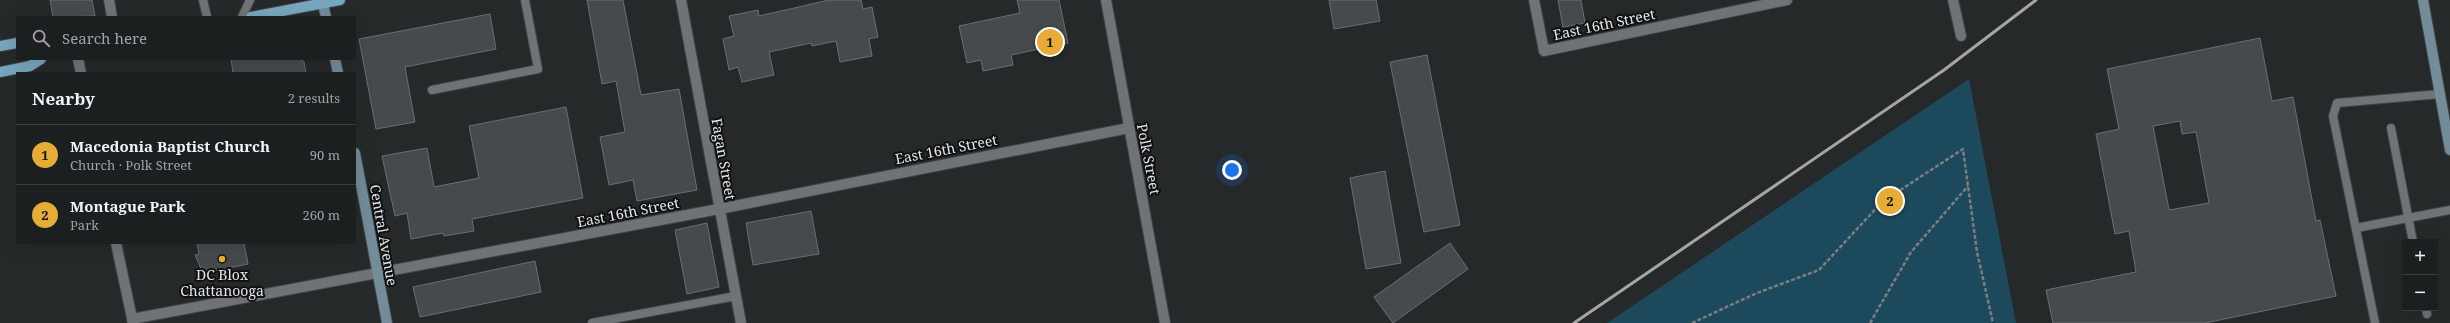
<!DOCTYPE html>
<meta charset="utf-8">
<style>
body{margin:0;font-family:"Noto Serif",serif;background:#292c2d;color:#f1f3f6}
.controls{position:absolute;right:12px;bottom:12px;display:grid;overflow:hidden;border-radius:0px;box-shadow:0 4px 16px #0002}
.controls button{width:36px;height:36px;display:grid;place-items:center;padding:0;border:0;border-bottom:1px solid #3a3d3e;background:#1c1f20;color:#f1f3f6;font:20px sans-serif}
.you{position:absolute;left:1232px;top:170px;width:14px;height:14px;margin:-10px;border:3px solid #fff;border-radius:50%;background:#1a73e8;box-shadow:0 0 0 6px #1a73e833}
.badge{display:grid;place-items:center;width:26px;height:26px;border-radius:50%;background:#e7ac36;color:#111;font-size:13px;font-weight:700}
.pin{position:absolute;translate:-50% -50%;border:2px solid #fff;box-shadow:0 1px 4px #0006}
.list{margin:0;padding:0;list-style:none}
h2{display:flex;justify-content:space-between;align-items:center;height:52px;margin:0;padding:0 16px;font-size:17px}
h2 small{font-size:13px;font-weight:400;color:#a0a2a5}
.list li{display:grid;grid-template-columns:26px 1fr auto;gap:12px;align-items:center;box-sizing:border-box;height:60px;padding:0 16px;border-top:1px solid #3a3d3e}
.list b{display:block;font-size:15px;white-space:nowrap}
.list p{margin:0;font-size:13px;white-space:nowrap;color:#a0a2a5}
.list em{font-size:13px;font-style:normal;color:#a0a2a5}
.icon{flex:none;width:22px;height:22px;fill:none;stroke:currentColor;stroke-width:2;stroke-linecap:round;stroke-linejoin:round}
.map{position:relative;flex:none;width:2450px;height:323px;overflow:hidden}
.search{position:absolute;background:#1c1f20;box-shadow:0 4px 16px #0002;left:16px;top:16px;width:340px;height:44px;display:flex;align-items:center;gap:10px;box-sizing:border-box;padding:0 14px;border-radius:0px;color:#a0a2a5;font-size:15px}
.panel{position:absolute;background:#1c1f20;box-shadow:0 4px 16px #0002;left:16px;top:72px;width:340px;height:172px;border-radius:0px}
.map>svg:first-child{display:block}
.green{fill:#1d495c}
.building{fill:#474a4c;stroke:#6b6e70;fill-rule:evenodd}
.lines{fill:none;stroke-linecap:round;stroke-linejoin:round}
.service-casing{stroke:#424446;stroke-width:10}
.minor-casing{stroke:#424446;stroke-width:12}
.secondary-casing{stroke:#424446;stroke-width:12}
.primary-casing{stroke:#424446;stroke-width:12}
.path{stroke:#7b7e7f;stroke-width:2.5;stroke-dasharray:4 2;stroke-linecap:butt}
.service{stroke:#6f7375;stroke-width:8}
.minor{stroke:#6f7375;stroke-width:10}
.secondary{stroke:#728c99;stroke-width:10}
.primary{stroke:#76a6bd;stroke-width:10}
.rail{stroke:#a3a5a6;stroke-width:3}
.poi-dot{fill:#e7ac36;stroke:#101112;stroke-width:1.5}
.labels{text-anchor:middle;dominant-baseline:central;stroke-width:4;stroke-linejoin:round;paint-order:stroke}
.street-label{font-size:14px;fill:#e4e6e7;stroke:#101112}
.poi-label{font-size:14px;fill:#e4e6e7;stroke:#101112}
</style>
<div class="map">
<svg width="2450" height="323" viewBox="0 0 2450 323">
<rect width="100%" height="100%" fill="#26292a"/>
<!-- green -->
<polygon class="green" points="1969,79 2016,323 1607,323"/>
<!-- building -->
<g class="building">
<polygon points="50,0 92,0 95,16 53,17"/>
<polygon points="587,0 623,0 641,95 679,89 697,190 637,201 633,180 609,185 600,137 625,132 616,81 602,84"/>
<polygon points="829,0 861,0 863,9 872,7 878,37 869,39 872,56 840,62 836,41 812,46 811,43 769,52 774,75 742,82 738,67 729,70 723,39 734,36 729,16 758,10 759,16"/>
<polygon points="1017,0 1059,0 1068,43 1011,55 1013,65 983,71 981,60 967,63 959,26 1020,13"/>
<polygon points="1329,0 1376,0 1380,21 1334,29"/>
<polygon points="1558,0 1581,0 1585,23 1563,27"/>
<polygon points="490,14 496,49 405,67 415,122 376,129 359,39"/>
<path d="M2260,38L2272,101L2293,97L2316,221L2320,220L2336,296L2205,323H2053L2046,290L2136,272L2129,231L2115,234L2096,134L2119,129L2107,69ZM2180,121L2182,134L2196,132L2209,203L2169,210L2153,126Z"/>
<polygon points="1427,55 1460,225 1424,232 1390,62"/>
<polygon points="231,59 300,59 304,62 306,73 233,73"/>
<polygon points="566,107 583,198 472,219 474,231 444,236 443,233 411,239 407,213 395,216 382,156 427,148 434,187 479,178 469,126"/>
<polygon points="1385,171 1401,263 1366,269 1350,178"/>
<polygon points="811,211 819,254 753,265 746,223"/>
<polygon points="707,223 719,287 687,294 675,230"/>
<polygon points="197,243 244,243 248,264 203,273 195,255 199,254"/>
<polygon points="1450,243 1468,269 1393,323 1374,297"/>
<polygon points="535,261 541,292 420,317 413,287"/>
</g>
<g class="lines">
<defs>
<g id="service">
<polyline points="203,0 207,17"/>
<polyline points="242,17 250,0"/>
<polyline points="432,90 538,69 525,0"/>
<polyline points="2391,128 2413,242"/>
<polyline points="2356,228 2450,210"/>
<polyline points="2426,308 2427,314"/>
<polyline points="592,323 736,296"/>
<polyline points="2375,323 2333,116 2337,103 2440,94"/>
</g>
<g id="minor">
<polyline points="109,0 112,17"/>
<polyline points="681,0 741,323"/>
<polyline points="1106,0 1165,323"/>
<polyline points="1534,0 1544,51 1787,0"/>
<polyline points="1953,0 1961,36"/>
<polyline points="78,59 81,73"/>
<polyline points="116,243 133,323"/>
<polyline points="132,319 719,209 1129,128"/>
</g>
<g id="secondary">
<polyline points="322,0 326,17"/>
<polyline points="2423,0 2450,150"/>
<polyline points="335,59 338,73"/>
<polyline points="355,153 387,323"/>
</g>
<g id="primary">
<polyline points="251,17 340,0"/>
<polyline points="0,46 17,43"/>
<polyline points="0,72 30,66 41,59"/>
</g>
</defs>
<!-- service casing -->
<use href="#service" class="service-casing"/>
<!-- minor casing -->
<use href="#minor" class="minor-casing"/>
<!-- secondary casing -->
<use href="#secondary" class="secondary-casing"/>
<!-- primary casing -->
<use href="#primary" class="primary-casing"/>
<!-- path -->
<g class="path">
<polyline points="1692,323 1757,293 1819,270 1882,202 1963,149 1977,252 1993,323"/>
<polyline points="1870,323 1911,252 1968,186"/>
</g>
<!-- service -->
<use href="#service" class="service"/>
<!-- minor -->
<use href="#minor" class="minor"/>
<!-- secondary -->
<use href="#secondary" class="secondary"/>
<!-- primary -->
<use href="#primary" class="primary"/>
<!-- rail -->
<polyline class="rail" points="1574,323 1944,70 2036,0"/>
</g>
<!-- markers -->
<circle class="poi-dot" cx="222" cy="259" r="4"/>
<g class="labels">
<!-- street labels -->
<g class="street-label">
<text transform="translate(1604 24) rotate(-12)">East 16th Street</text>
<text transform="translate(946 149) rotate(-11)">East 16th Street</text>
<text transform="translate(724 159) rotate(80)">Fagan Street</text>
<text transform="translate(1149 159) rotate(79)">Polk Street</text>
<text transform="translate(628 212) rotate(-11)">East 16th Street</text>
<text transform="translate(384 235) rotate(80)">Central Avenue</text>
</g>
<!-- poi labels -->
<g class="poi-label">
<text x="222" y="274">DC Blox<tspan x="222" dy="16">Chattanooga</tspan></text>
</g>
</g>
</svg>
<div class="controls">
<button>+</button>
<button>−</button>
</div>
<div class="you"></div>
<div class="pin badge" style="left:1050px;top:42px">1</div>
<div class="pin badge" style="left:1890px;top:201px">2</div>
<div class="search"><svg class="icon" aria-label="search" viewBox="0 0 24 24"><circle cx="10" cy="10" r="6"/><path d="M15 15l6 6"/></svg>Search here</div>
<section class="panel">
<h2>Nearby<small>2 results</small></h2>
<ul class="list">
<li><span class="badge">1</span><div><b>Macedonia Baptist Church</b><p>Church · Polk Street</p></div><em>90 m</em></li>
<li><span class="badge">2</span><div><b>Montague Park</b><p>Park</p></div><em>260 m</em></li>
</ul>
</section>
</div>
